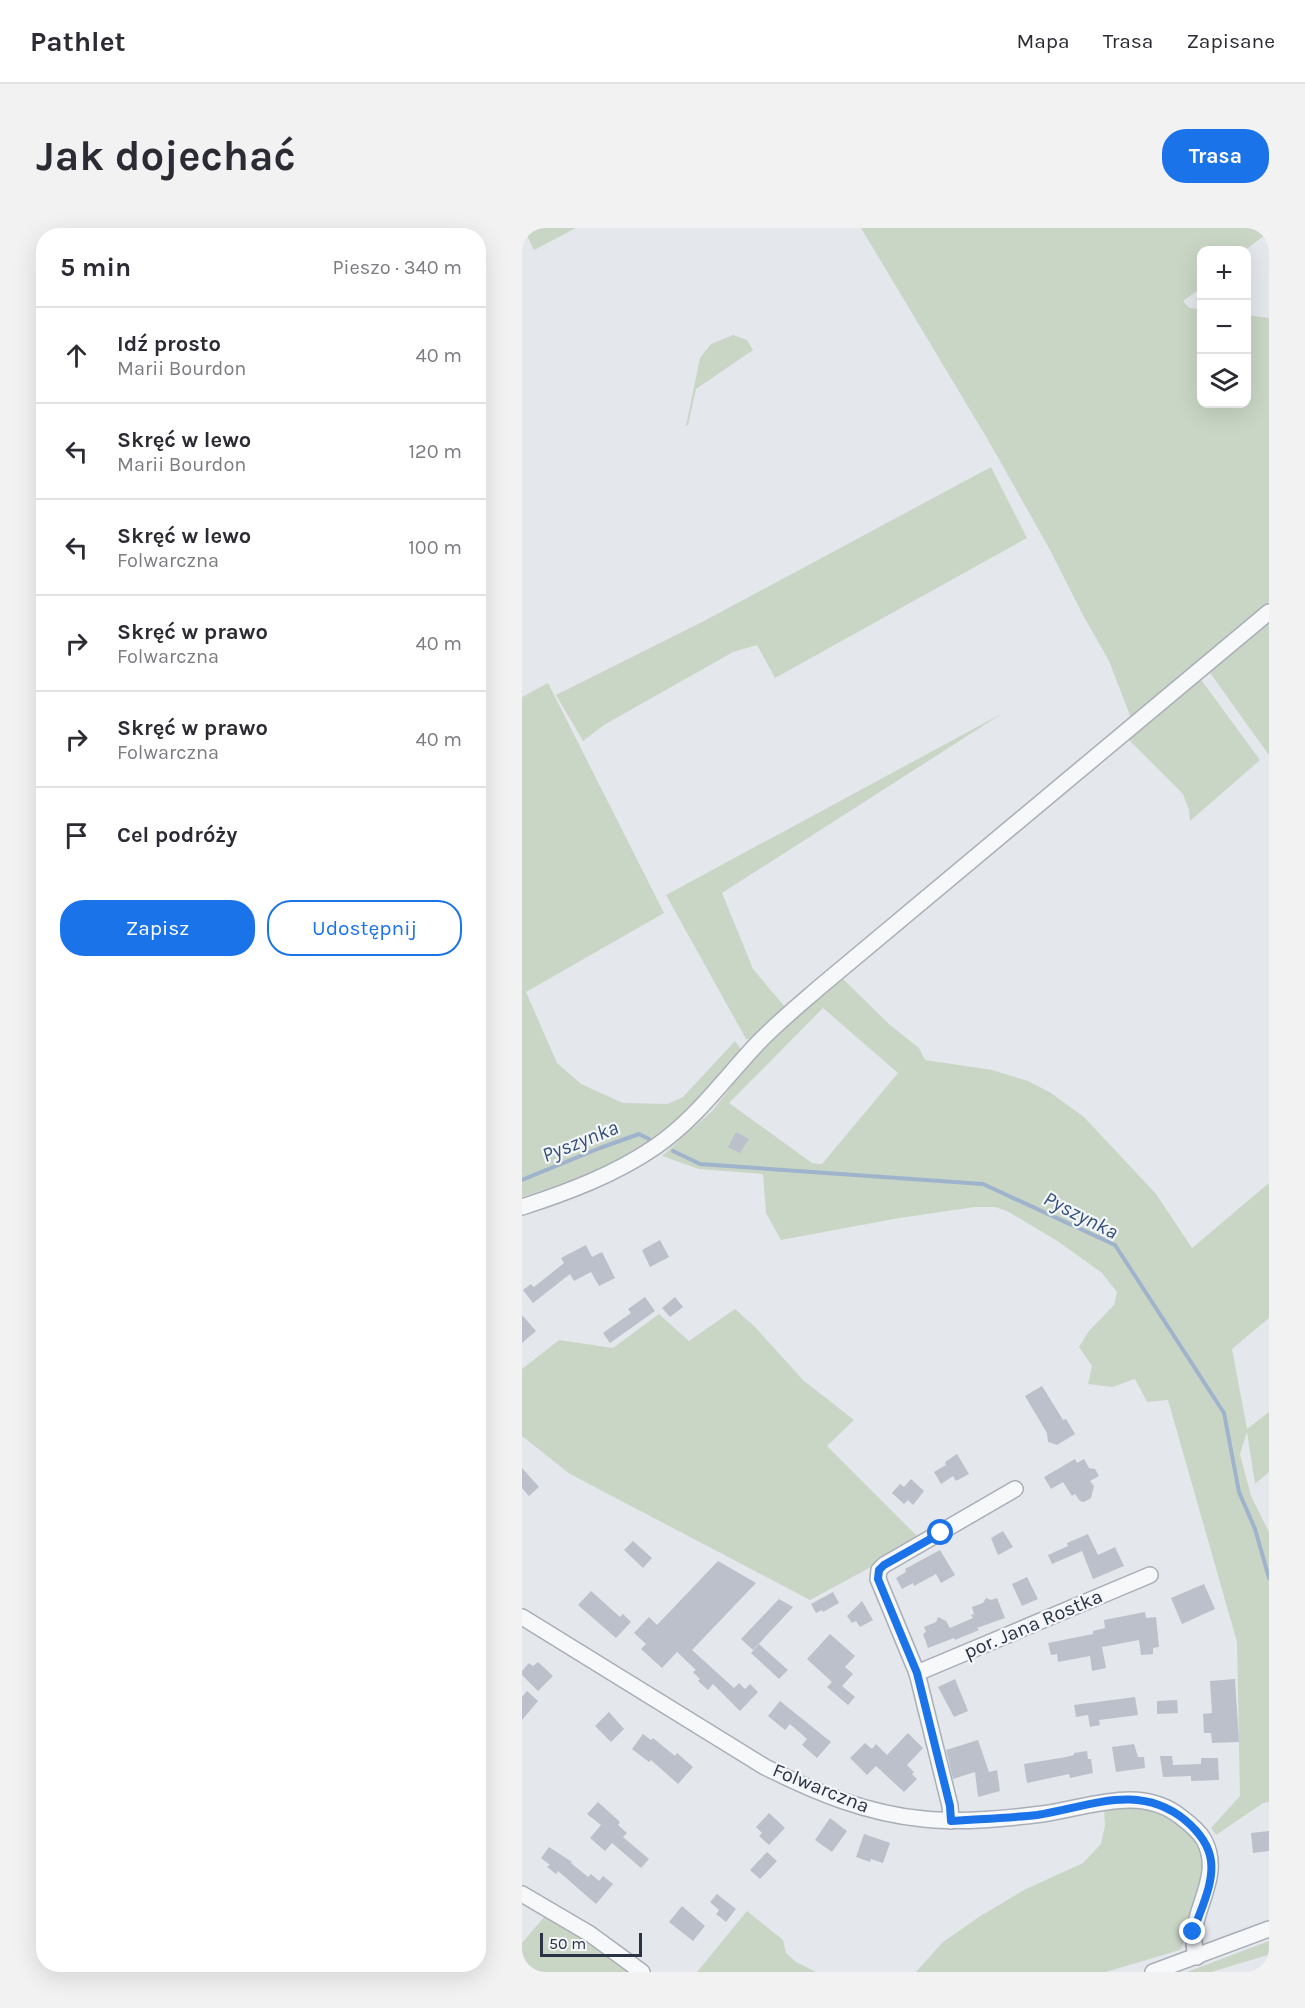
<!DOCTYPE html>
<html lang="pl">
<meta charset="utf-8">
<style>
body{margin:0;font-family:Karla,sans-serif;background:#f2f2f3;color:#2b2b33}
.controls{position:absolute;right:18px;top:18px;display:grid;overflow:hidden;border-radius:12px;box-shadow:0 6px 24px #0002}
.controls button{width:54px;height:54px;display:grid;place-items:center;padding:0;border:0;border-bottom:2px solid #e1e1e2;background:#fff;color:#2b2b33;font:30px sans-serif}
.scale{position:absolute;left:18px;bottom:15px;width:102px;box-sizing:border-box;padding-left:6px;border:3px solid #2b3445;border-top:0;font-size:16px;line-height:21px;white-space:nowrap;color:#2b3445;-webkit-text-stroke:4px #f4f6f9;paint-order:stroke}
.stop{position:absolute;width:18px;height:18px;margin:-14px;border:4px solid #1a73e8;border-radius:50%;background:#fff}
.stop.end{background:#1a73e8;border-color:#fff;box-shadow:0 2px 6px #0008}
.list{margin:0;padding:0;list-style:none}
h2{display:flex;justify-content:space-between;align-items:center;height:78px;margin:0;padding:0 24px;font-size:26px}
h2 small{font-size:20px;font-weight:400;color:#7c7c81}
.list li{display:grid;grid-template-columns:39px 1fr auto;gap:18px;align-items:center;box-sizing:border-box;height:96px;padding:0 24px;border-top:2px solid #e1e1e2}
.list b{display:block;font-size:22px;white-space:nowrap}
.list p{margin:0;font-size:20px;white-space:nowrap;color:#7c7c81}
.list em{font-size:20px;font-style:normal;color:#7c7c81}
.actions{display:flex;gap:12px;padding:18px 24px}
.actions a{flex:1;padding:14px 0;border:2px solid #1a73e8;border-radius:24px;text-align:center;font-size:21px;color:#1a73e8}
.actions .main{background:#1a73e8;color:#fff}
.icon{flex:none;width:33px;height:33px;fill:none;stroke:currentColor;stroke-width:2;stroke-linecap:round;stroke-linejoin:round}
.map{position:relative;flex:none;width:747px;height:1744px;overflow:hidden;border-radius:24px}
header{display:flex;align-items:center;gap:36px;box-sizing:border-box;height:84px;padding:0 30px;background:#fff;border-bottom:2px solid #e1e1e2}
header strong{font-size:28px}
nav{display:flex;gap:33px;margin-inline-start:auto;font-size:21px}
.intro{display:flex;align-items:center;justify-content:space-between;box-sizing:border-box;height:144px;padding:0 36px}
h1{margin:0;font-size:42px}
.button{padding:15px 27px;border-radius:24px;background:#1a73e8;color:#fff;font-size:21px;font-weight:700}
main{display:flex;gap:36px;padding:0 36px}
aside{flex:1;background:#fff;border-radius:24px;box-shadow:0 6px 24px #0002}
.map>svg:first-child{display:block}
.green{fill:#c9d6c5;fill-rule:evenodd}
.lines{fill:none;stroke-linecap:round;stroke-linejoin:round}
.stream{stroke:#9fb4cc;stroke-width:4}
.building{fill:#bbc0ca}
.minor-casing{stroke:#a9aeb7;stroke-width:18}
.minor{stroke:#f7f8fa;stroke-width:15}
.route{stroke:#1a73e8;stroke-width:8}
.labels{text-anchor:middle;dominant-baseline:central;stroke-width:4.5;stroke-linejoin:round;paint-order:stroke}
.street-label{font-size:20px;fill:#2b3445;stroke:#f4f6f9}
.water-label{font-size:21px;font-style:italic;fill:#34527a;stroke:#f4f6f9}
</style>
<header>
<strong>Pathlet</strong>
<nav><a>Mapa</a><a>Trasa</a><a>Zapisane</a></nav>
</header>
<div class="intro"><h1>Jak dojechać</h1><a class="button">Trasa</a></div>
<main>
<aside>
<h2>5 min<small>Pieszo · 340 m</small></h2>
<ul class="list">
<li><svg class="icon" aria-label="ahead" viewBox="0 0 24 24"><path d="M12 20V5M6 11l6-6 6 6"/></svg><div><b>Idź prosto</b><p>Marii Bourdon</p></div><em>40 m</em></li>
<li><svg class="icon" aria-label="left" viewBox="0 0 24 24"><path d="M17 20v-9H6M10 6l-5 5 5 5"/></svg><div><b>Skręć w lewo</b><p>Marii Bourdon</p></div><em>120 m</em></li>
<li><svg class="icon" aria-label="left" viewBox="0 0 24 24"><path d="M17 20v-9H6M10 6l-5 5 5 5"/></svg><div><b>Skręć w lewo</b><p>Folwarczna</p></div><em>100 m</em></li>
<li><svg class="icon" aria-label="right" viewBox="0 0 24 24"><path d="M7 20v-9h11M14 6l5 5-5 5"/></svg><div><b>Skręć w prawo</b><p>Folwarczna</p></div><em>40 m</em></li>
<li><svg class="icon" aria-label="right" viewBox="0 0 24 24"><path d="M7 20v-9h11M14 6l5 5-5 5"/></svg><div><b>Skręć w prawo</b><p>Folwarczna</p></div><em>40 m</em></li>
<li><svg class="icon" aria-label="arrive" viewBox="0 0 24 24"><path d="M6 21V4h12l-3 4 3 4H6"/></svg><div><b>Cel podróży</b></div></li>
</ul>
<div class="actions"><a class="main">Zapisz</a><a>Udostępnij</a></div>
</aside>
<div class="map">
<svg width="747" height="1744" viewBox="0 0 747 1744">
<rect width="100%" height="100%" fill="#e4e7ec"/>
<!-- green -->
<g class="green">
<polygon points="1,0 54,0 12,22"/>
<polygon points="339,0 747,0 747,4 723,22 680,22 679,60 661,73 667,80 679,81 680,176 724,176 725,87 747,90 747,374 609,490 587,433 562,389 528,322 469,217"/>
<polygon points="211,107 225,112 231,122 174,161 166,197 164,198 178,130 189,116"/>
<polygon points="469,239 505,310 253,450 235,417 211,424 82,497 61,513 34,467 182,393"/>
<polygon points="747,393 747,527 686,442"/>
<polygon points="677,449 738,532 668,593 667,582 661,566 605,510"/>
<path d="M26,455L142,685L4,764L35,835L59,856L101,875L146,876L161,869L213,813L221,824C187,862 152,900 107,926C74,945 36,957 0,969V469Z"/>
<polygon points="481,485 200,665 231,741 263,779 230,812 224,811 144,667"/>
<path d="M318,748L368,797L397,820L403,832L470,842L506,853L529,865L562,889L634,966L670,1020L747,955V1090L710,1121L725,1201L747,1184V1244L733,1256L725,1204L718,1226L729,1268L747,1304V1574L741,1575L694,1607L689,1600L718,1568L715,1414L646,1172L625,1174L613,1151L590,1159L566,1156L570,1138L557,1119L567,1103L592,1077L595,1064L580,1045L537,1014L485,983L473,979H453L377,990L259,1012L244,985L241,946L177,941L140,928L190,883L228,835ZM301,780L376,845L300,936L290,935L207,875Z"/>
<polygon points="213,1081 233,1099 281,1152 332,1192 305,1218 399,1312 288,1372 48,1246 0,1208 0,1141 37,1112 91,1120 137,1086 167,1113"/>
<path d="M621,1577C650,1588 686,1605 684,1642C683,1651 679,1661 677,1669C672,1687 667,1706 658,1722L584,1744H394L421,1714L457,1689L502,1662L561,1635L579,1616L583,1597L582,1580Z"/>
<polygon points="225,1683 261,1712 264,1725 274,1734 294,1744 175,1744"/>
<polygon points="23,1688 80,1724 108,1744 0,1744 0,1715"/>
<polygon points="747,1713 747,1728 746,1727 689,1744 665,1744"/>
</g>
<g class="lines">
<!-- stream -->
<g class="stream">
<polyline points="151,923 178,936 461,956 593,1017 702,1185 717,1264 733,1301 747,1350"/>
<polyline points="0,952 78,920 117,906 127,911"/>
</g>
</g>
<!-- building -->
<g class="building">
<polygon points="214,904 227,911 218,925 206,919"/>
<polygon points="138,1012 147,1029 128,1039 120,1022"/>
<polygon points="64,1017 70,1029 80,1024 93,1050 77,1058 69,1044 52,1053 48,1046 11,1075 1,1062 9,1056 12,1059 42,1035 39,1030"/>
<polygon points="123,1069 133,1083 88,1115 81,1105 109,1085 106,1081"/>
<polygon points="153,1069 161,1079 148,1089 140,1080"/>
<polygon points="0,1087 14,1103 0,1115"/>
<polygon points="520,1158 541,1192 544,1191 553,1206 535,1217 526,1214 525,1205 503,1168"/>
<polygon points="435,1226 447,1246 434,1253 431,1248 419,1256 412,1244 424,1237 423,1234"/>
<polygon points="553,1231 555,1235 562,1231 567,1240 573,1241 577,1248 568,1253 572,1258 569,1270 562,1274 558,1273 553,1266 550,1268 541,1254 529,1261 522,1249"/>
<polygon points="0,1240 17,1259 7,1268 0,1260"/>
<polygon points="389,1251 402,1263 391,1277 386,1272 382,1276 370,1265 378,1256 382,1259"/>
<polygon points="481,1303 491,1319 476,1327 469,1310"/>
<polygon points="566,1306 576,1327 593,1319 602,1338 571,1351 560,1323 530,1336 526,1327 546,1318 545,1315"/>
<polygon points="111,1313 130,1330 121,1340 102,1322"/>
<polygon points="418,1322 433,1347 419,1355 414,1346 392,1358 391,1355 380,1361 374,1350 384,1344 383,1341"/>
<polygon points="196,1333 234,1355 170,1422 212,1460 217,1455 223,1461 228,1456 236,1464 218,1483 191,1456 186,1462 176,1453 178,1451 171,1444 174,1442 155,1424 140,1440 119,1421 124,1416 112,1405 127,1389 135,1397"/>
<polygon points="505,1349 516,1371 500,1378 490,1356"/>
<polygon points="682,1356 693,1381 660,1396 649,1370"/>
<polygon points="69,1363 98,1389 101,1386 109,1394 94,1410 56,1377"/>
<polygon points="311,1364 317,1375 301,1384 300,1382 294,1385 289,1376"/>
<polygon points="464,1370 469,1372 475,1370 483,1390 455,1400 457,1402 433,1412 432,1410 406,1420 401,1406 404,1404 402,1399 414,1394 416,1389 424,1393 428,1400 451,1390 449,1387 452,1386 450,1379 461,1375"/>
<polygon points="257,1371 271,1379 231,1422 219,1411"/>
<polygon points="340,1373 351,1392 338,1399 334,1393 330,1395 325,1388"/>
<polygon points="623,1384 624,1390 634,1389 637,1419 631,1420 631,1426 619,1427 617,1412 580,1419 584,1440 570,1443 568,1428 536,1434 535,1426 529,1427 526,1415 571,1406 571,1403 583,1400 582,1392"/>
<polygon points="308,1406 333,1428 323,1439 331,1446 320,1458 333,1469 326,1477 305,1459 310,1454 285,1431"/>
<polygon points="237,1416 266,1442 257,1451 229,1425"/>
<polygon points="16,1434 31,1448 16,1463 0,1447 0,1443 7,1435 11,1438"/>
<polygon points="433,1451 446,1483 432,1489 416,1459"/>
<polygon points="713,1451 717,1514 690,1515 689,1505 682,1505 681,1486 690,1485 688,1453"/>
<polygon points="5,1463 16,1473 0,1492 0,1469"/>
<polygon points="613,1469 616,1487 577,1492 578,1497 568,1499 566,1487 554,1489 552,1477"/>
<polygon points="655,1472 656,1485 635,1486 635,1473"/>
<polygon points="258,1473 309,1514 295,1530 280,1517 285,1511 268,1496 263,1502 246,1488"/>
<polygon points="87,1484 102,1501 89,1514 73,1498"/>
<polygon points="386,1505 401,1520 385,1537 392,1544 390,1546 395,1551 382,1564 354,1538 345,1547 328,1530 343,1515 350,1521 354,1516 365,1527"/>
<polygon points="121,1506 129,1512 131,1510 153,1528 155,1525 171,1539 156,1556 129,1532 127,1534 110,1521"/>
<polygon points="456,1512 467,1544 475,1542 478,1563 456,1569 453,1544 431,1551 424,1522"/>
<polygon points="612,1516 616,1529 622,1529 623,1540 594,1544 590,1519"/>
<polygon points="565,1523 566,1531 569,1531 571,1545 548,1550 547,1546 505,1555 502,1536 544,1529 552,1527 552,1525"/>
<polygon points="638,1528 650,1528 651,1537 679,1536 679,1530 696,1530 697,1552 669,1553 669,1548 641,1549"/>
<polygon points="76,1574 98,1594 96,1597 105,1605 101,1609 127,1631 119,1640 90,1615 83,1623 68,1610 79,1597 65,1586"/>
<polygon points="247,1585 263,1600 247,1617 237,1608 240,1605 234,1599"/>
<polygon points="308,1590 325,1603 310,1624 293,1612"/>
<polygon points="747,1603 747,1623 731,1625 729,1605"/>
<polygon points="342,1606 368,1615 361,1635 349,1631 348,1634 334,1629"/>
<polygon points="27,1619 50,1634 49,1635 66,1649 69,1646 77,1653 81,1648 91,1656 74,1676 36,1643 34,1646 25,1639 28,1637 19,1630"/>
<polygon points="245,1624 255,1633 238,1651 228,1642"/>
<polygon points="195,1666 214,1681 204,1694 194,1686 197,1682 188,1674"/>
<polygon points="160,1678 183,1698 171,1713 147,1694"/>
</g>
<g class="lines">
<defs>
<g id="minor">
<path d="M0,979C46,964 92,947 133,919C173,892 202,851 235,816C255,795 277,777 299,758L747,384"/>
<path d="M0,1389L243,1539C293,1564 345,1586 402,1591C440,1595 482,1591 520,1586C566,1580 618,1556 659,1589C667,1595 677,1603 682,1612C704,1653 660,1689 675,1729"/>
<polyline points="395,1445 628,1347"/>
<polyline points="429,1593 428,1578 395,1445 356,1351 357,1342 362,1337 493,1261"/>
<polyline points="0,1666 68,1706 120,1744"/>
<polyline points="631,1744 747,1701"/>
</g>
</defs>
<!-- minor casing -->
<use href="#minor" class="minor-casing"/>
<!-- minor -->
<use href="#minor" class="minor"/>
</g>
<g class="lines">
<!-- route -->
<path class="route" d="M419,1305L362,1337L357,1342L356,1351L395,1445L428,1578L429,1593C458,1591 486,1590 515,1587C568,1579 616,1554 663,1592C676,1603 687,1616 689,1633C692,1656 678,1683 671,1704"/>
</g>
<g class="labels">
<!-- street labels -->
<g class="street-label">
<text transform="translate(511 1396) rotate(-23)">por. Jana Rostka</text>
<text transform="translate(299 1560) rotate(22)">Folwarczna</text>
</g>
<!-- water labels -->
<g class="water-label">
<text transform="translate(58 913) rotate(-22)">Pyszynka</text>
<text transform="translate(559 987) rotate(27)">Pyszynka</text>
</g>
</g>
</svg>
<div class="controls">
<button>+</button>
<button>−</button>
<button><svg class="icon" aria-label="layers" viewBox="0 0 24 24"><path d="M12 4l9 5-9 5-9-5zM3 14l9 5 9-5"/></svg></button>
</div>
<div class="scale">50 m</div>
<div class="stop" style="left:419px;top:1305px"></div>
<div class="stop end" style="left:671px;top:1704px"></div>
</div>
</main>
